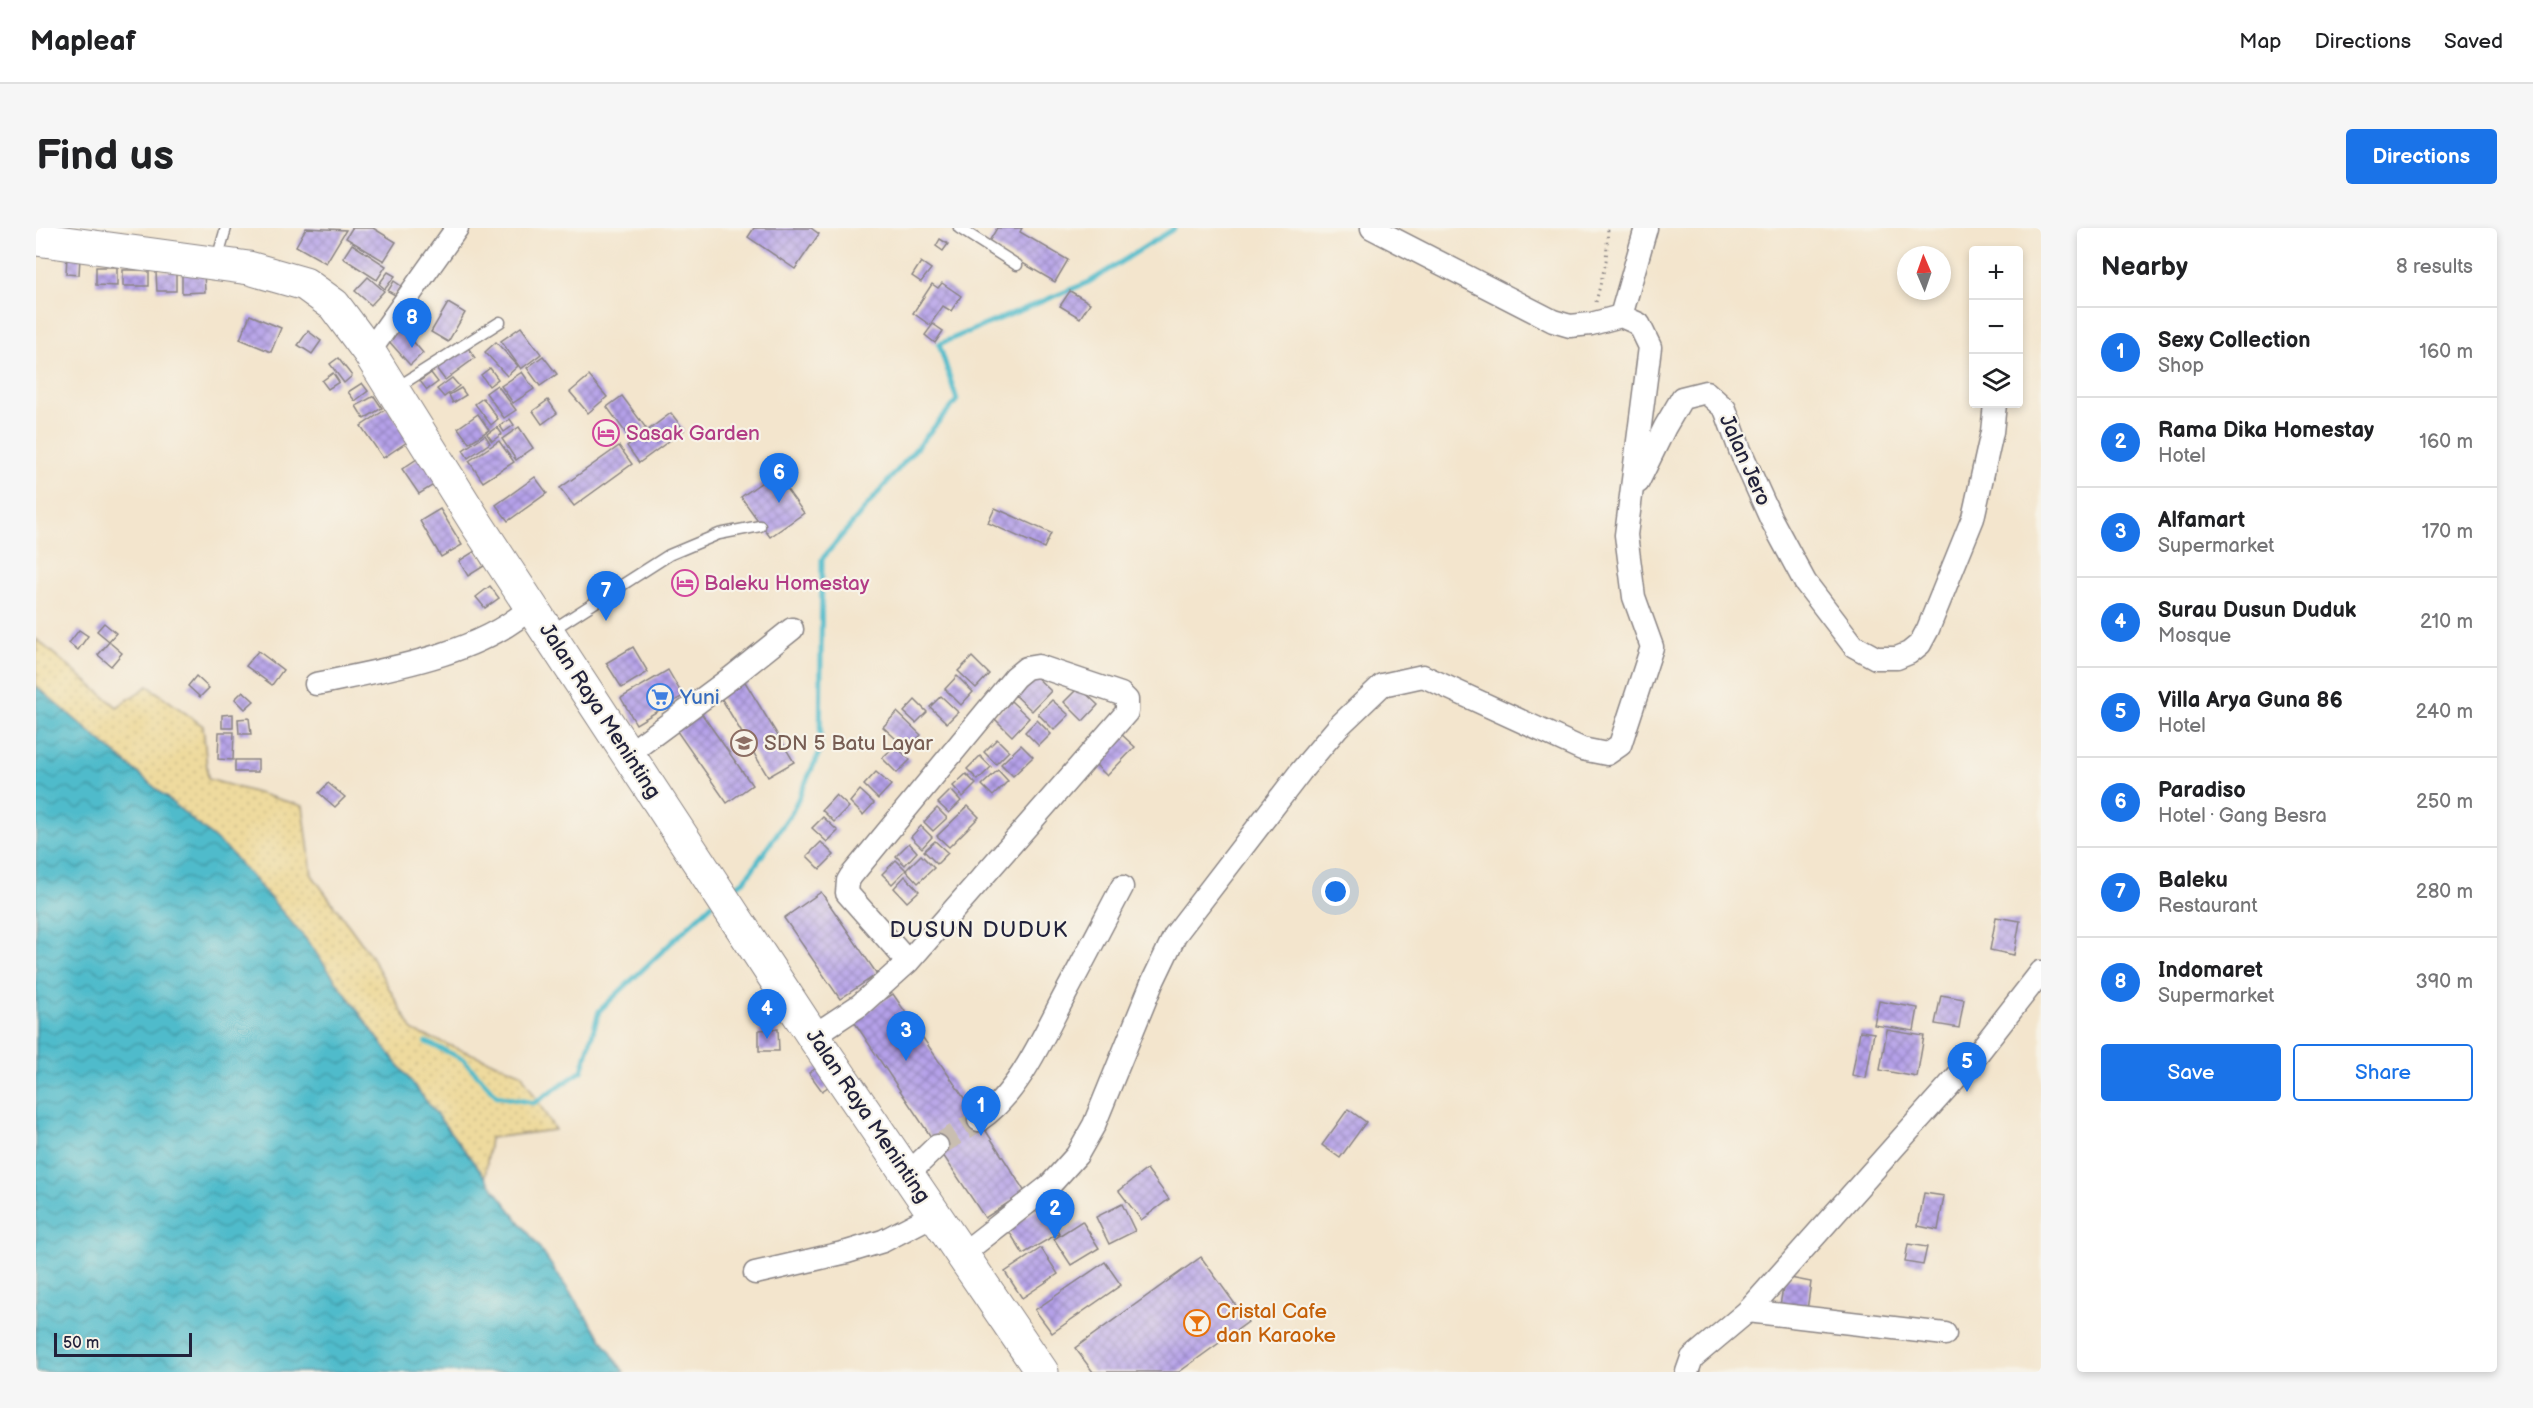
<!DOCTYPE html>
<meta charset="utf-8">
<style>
body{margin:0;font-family:"Balsamiq Sans",sans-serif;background:#f6f6f6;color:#202124}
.controls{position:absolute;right:18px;top:18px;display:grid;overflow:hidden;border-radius:6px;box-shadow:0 3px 9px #0003}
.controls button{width:54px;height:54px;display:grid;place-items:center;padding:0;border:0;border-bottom:2px solid #e0e0e0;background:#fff;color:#202124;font:30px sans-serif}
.compass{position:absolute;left:1861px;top:18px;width:54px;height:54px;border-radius:50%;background:#fff;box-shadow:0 3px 9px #0003;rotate:358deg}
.scale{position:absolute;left:18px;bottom:15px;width:138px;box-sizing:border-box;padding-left:6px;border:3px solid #22223b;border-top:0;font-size:16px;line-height:21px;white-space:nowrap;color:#22223b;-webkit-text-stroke:4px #f7f3e8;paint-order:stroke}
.you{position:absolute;left:1300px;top:664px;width:21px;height:21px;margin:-15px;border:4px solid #fff;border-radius:50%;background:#1a73e8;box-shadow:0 0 0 9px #1a73e833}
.badge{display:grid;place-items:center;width:39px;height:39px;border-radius:50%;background:#1a73e8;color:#fff;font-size:20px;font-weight:700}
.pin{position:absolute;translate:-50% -50px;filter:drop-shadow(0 2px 3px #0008)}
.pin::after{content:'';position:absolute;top:32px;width:21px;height:18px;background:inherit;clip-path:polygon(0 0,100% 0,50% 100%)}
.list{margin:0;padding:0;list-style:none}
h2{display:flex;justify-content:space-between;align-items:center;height:78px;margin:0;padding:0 24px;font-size:26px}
h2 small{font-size:20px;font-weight:400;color:#757577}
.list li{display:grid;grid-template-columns:39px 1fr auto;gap:18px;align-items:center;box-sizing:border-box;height:90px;padding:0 24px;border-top:2px solid #e0e0e0}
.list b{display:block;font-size:22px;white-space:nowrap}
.list p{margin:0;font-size:20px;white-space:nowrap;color:#757577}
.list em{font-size:20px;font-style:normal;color:#757577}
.actions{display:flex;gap:12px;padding:18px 24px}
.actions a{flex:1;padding:14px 0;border:2px solid #1a73e8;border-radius:6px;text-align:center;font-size:21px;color:#1a73e8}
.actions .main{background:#1a73e8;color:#fff}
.icon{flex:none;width:33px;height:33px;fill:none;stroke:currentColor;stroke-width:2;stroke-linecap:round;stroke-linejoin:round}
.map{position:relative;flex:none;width:2005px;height:1144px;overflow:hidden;border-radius:6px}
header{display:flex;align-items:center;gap:36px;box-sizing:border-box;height:84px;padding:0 30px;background:#fff;border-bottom:2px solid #e0e0e0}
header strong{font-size:28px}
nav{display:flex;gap:33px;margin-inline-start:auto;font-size:21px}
.intro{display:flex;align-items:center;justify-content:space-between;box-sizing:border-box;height:144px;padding:0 36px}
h1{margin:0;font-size:42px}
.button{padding:15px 27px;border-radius:6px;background:#1a73e8;color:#fff;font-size:21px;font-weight:700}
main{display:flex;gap:36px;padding:0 36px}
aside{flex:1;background:#fff;border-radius:6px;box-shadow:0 3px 9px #0003}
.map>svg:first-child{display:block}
.sand{fill:url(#sand-dots);stroke:#887e6c;stroke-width:1.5}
.water{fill:url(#water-waves);stroke:#386e83;stroke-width:1.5}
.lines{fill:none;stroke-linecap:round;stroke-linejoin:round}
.stream{stroke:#4fbbcb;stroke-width:5}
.building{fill:url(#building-cross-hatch)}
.minor-tunnel{stroke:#c9beb0;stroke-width:22;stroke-dasharray:22 11;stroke-linecap:butt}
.service-casing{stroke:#8a8484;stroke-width:13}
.minor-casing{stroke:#8a8484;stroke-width:25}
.trunk-casing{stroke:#8a8484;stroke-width:35}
.path{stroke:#8a8484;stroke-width:3;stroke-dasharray:1.5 4.5;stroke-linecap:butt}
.service{stroke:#fff;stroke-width:10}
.minor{stroke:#fff;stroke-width:22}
.trunk{stroke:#fff;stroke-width:33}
.labels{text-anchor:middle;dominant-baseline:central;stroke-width:4.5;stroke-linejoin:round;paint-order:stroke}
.hotel-label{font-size:21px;fill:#b23c85;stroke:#f7f3e8;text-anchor:start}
.street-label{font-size:21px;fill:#22223b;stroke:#f7f3e8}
.shop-label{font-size:21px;fill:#366cbe;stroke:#f7f3e8;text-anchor:start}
.education-label{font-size:21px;fill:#785e54;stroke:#f7f3e8;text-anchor:start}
.food-label{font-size:21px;fill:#c56008;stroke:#f7f3e8;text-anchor:start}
.neighbourhood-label{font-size:22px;letter-spacing:1.5px;fill:#22223b;stroke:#f7f3e8}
</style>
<header>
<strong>Mapleaf</strong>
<nav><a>Map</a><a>Directions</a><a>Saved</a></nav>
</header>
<div class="intro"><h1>Find us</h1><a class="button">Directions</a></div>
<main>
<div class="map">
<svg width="2005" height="1144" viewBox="0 0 2005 1144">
<defs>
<pattern id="sand-dots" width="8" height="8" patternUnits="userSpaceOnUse" patternTransform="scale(1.5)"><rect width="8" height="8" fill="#eeda9e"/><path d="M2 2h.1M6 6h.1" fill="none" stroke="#ccbb89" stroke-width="1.8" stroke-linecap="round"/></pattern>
<pattern id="water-waves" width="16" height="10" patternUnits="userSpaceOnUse" patternTransform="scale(1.5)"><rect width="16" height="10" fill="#4fbbcb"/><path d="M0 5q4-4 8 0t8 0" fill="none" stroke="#4198a6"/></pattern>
<pattern id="building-cross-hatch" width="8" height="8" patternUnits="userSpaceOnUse" patternTransform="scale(1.5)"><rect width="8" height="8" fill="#b5a1e9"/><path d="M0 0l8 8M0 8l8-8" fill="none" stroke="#9383be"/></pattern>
</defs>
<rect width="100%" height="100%" fill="#f7f3e8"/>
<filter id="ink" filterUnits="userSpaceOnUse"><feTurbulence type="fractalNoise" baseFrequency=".0167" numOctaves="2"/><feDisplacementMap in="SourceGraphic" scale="12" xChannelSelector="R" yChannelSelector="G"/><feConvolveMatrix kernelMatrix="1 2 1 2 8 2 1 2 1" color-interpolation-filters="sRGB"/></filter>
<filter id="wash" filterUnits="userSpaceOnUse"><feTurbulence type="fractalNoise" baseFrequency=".008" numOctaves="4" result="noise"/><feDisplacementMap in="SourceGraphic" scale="24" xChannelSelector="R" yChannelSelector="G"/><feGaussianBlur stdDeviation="1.35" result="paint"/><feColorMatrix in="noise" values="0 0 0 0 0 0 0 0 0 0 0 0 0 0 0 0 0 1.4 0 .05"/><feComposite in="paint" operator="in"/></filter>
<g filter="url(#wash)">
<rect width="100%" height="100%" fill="#f3e5cd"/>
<!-- sand -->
<polygon class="sand" points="0,411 81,479 112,458 167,498 172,551 267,578 276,647 335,728 377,803 485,845 519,902 454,910 449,950 346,816 269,710 193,623 0,458"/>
<!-- water -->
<polygon class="water" points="0,458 193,623 269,710 346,816 501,1016 588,1144 0,1144"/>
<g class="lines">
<!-- stream -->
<g class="stream">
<polyline points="693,663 709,652 756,584 784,523 786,331 921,172 903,116 1053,54 1139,0"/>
<polyline points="390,814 427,831 461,868 498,875 546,843 563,783 676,676"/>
</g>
</g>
<g id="blocks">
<!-- building -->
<g class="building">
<polygon points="270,0 310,2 290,35 260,18"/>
<polygon points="316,0 337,0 360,14 348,33 310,10"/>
<polygon points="718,0 775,0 783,6 759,41 712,9"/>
<polygon points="961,0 986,0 984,4 1032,32 1019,54 952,15"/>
<polygon points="904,11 912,16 907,23 900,18"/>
<polygon points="316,16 350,38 341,52 307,30"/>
<polygon points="31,28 44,29 43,47 30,46"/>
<polygon points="885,34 895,41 885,54 876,48"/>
<polygon points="60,39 81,39 81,58 60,57"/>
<rect x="87" y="42" width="26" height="16"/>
<polygon points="140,43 140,63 121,63 120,44"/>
<polygon points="168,44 169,64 146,65 146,45"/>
<polygon points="352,44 359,48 349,61 343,56"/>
<polygon points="332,49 348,63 335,77 319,63"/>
<polygon points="358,53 365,58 359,67 352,63"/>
<polygon points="906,55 925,68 915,83 907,78 894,97 877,85 896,56 902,60"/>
<polygon points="1034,63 1054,75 1044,90 1024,78"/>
<polygon points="412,75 429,85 412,114 395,104"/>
<polygon points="214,87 245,100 235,124 204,111"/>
<polygon points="897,96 907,103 899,115 889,107"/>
<polygon points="365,99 387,125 374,137 351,111"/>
<polygon points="485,99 505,126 485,141 465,113"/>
<polygon points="272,103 285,113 276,126 262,117"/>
<polygon points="460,114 482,138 471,148 449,124"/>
<polygon points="431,118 439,130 409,152 400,140"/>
<polygon points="507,128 521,146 504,158 491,140"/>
<polygon points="302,130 316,148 308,155 294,136"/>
<polygon points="454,140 462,151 453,158 445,147"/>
<polygon points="486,144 498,161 477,175 465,158"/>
<polygon points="297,145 303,154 292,161 286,153"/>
<polygon points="395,145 402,154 391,162 384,153"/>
<polygon points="553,148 571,169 552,185 534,164"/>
<polygon points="416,150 423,158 408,169 401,161"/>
<polygon points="326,155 332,163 319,173 312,164"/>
<polygon points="461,157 480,182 468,190 450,165"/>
<polygon points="425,160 430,167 417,175 413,167"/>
<polygon points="338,168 346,180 328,191 320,178"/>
<polygon points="586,168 610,200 595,212 571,179"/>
<polygon points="447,170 462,191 455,197 439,176"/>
<polygon points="512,172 521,185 506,196 497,183"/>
<polygon points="352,180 374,212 347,230 325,198"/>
<polygon points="635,185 648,202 603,235 591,218"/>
<polygon points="442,186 453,202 433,215 422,200"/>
<polygon points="474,191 478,197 468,204 464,198"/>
<polygon points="461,199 466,206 456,213 451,206"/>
<polygon points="483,199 497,220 480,232 466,211"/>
<polygon points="449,207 454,215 432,230 427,222"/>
<polygon points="463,213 478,234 447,254 433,233"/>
<polygon points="583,218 596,236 538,278 524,260"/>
<polygon points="387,227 404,253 383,266 366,241"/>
<polygon points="739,245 768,285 734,309 705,269"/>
<polygon points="499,249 511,265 472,293 460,277"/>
<polygon points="959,280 1015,305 1008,320 952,295"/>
<polygon points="404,281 426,317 405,329 384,293"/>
<polygon points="439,323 448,338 432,348 423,333"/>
<polygon points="454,358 463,370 449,380 440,369"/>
<polygon points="68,395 80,405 73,413 61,403"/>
<polygon points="43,402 52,408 42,422 33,415"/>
<polygon points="73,414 86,425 75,438 62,427"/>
<polygon points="597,419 612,444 586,460 570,435"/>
<polygon points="222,423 247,442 236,457 210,438"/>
<polygon points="936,429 953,446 940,460 922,443"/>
<polygon points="632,442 647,468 600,496 585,470"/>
<polygon points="997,446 1015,463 996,483 978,466"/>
<polygon points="160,448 173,460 164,469 152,458"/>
<polygon points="921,448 937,464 925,477 909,461"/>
<polygon points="706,449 758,534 732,549 681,463"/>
<polygon points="1043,459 1062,477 1047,493 1028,474"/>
<polygon points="207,463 218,473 209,481 199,471"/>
<polygon points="905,468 922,484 911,495 894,479"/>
<polygon points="879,472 891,484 880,495 868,484"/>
<polygon points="1016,472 1033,487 1018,502 1002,486"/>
<polygon points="975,473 993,490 976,508 958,490"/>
<polygon points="663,482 716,557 691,575 638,499"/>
<polygon points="861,484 885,507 871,521 847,499"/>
<polygon points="197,486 197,500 186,500 186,487"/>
<polygon points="213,490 215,506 203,506 202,491"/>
<polygon points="1001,492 1015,506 1003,518 989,504"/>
<polygon points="183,504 198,504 197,532 182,531"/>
<polygon points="1084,505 1099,519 1071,548 1057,534"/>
<polygon points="961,511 973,523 960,536 948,524"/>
<polygon points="985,517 997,529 977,548 965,536"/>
<polygon points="859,518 874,532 861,545 846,530"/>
<polygon points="944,528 955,539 942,552 931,541"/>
<rect x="199" y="532" width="23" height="12"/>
<polygon points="962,542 972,553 957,568 946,557"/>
<polygon points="840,544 855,557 842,571 828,557"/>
<polygon points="930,546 940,556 927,569 917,558"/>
<polygon points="292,555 309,569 299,579 283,565"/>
<polygon points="824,562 838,575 827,587 814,574"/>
<polygon points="915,562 925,573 913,585 902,575"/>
<polygon points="800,567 813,579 798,594 786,582"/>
<polygon points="932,578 943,589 913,619 901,608"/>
<polygon points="901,580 911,590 897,603 888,594"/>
<polygon points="787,589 802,603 791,614 776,600"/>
<polygon points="885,598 896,609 886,620 875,609"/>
<polygon points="899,613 912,625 901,636 888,623"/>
<polygon points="785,614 798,627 784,641 771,628"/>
<polygon points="873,615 881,624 869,637 860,628"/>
<polygon points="885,627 898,640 882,655 870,642"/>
<polygon points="860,632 870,642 856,656 846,646"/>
<polygon points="869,648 883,663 871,674 858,660"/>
<polygon points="785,664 841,746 804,771 748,690"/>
<polygon points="1960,689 1984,693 1978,727 1954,722"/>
<polygon points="857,766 943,892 989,964 949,990 817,792"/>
<polygon points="1905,767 1928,771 1923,800 1899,796"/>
<polygon points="1843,773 1882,780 1878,803 1838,797"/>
<polygon points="742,801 743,823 723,823 723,802"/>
<polygon points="1851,802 1888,808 1881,849 1844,842"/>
<polygon points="1824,803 1838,805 1830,850 1816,847"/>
<polygon points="783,838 796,856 786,863 773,845"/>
<polygon points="1312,881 1330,894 1304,930 1286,917"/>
<polygon points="1111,941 1133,971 1105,992 1083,963"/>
<polygon points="1888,965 1908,968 1902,1002 1882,998"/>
<polygon points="1086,976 1099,1003 1073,1016 1060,989"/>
<polygon points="1007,978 1023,1005 987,1026 971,1000"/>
<polygon points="1046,993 1063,1020 1035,1037 1018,1011"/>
<polygon points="1872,1016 1891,1019 1887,1037 1869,1034"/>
<polygon points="1005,1020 1022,1046 986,1070 969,1044"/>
<polygon points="1165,1029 1212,1094 1143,1144 1057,1144 1039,1120"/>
<polygon points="1069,1034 1085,1057 1016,1105 999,1082"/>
<polygon points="1749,1049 1775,1054 1771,1082 1744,1077"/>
</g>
</g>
</g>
<g filter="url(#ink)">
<use href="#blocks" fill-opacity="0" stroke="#8a8484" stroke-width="1.5"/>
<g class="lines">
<!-- minor-tunnel -->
<polyline class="minor-tunnel" points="901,918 943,892"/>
<defs>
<g id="service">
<polyline points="923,0 981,37"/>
<polyline points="181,31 190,0"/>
<polyline points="360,160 464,94"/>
<polyline points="516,402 633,327 683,306 724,298"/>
</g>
<g id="minor">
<polyline points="1585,88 1610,0"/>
<polyline points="333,124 421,0"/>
<polyline points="1602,254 1629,199 1646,170 1670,164 1689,181 1704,222 1735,291 1769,354 1818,418 1840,430 1861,430 1873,425 1884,416 1892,401 1937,290 1956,204 1959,176"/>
<path d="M280,456C347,442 445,427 496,378"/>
<polyline points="592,526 696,449 756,401"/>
<polyline points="777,808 824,777 872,734 1091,484 1091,472 1085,466 1002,438 990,440 979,449 815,648 812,653 811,665 872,734"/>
<path d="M943,892C983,866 1008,806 1030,765C1049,730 1067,695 1086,659"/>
<polyline points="871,947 901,918"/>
<polyline points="925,1027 1013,958 1041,927 1058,897 1116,755 1139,707 1265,543 1302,499 1346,457 1387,448 1546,521 1571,526 1584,517 1616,419 1598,369 1590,307 1614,119 1603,96 1585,88 1555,96 1534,98 1517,93 1336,0"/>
<polyline points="719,1045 811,1024 847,1013 899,986"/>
<polyline points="1712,1083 1909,1106"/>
<polyline points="1651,1144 1656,1130 1712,1083 1942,825 2005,744"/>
</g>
<polyline id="trunk" points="0,11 213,40 269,56 298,77 333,124 442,298 777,808 1006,1144"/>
</defs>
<!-- service casing -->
<use href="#service" class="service-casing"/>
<!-- minor casing -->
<use href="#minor" class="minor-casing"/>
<!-- trunk casing -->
<use href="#trunk" class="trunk-casing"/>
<!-- path -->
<polyline class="path" points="1560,74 1570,33 1572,0"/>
<!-- service -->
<use href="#service" class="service"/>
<!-- minor -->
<use href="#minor" class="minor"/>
<!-- trunk -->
<use href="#trunk" class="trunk"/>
</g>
</g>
<!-- icons -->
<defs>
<symbol id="hotel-ring" viewBox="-11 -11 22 22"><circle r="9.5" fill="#f7f3e8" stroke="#d1479c" stroke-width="1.5"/><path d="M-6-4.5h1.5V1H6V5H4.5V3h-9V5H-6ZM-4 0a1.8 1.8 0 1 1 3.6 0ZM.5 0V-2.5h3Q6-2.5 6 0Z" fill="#d1479c"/></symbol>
<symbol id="supermarket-ring" viewBox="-11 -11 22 22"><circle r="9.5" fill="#f7f3e8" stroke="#3f7fe0" stroke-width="1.5"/><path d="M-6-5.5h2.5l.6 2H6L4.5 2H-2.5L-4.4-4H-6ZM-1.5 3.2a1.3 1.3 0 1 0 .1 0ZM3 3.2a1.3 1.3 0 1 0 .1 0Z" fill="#3f7fe0"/></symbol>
<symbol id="school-ring" viewBox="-11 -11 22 22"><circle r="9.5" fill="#f7f3e8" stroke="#8d6e63" stroke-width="1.5"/><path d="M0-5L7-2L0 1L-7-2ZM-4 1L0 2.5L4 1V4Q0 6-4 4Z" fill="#8d6e63"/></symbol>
<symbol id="bar-ring" viewBox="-11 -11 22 22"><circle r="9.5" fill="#f7f3e8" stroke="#e8710a" stroke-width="1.5"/><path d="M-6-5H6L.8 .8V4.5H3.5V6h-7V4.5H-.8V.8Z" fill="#e8710a"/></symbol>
</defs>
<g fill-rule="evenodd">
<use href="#hotel-ring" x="555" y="190" width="30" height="30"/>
<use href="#hotel-ring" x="634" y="340" width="30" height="30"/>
<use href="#supermarket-ring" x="609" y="454" width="30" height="30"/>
<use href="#school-ring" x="693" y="500" width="30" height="30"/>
<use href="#bar-ring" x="1146" y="1080" width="30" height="30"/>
</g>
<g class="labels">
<!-- hotel labels -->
<g class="hotel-label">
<text x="590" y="205">Sasak Garden</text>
<text x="668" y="355">Baleku Homestay</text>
</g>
<!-- street labels -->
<g class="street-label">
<text transform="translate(1709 232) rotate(66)">Jalan Jero</text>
<text transform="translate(564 483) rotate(57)">Jalan Raya Meninting</text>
<text transform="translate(832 888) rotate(56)">Jalan Raya Meninting</text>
</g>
<!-- shop labels -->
<g class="shop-label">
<text x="644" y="469">Yuni</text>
</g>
<!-- education labels -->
<g class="education-label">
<text x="728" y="515">SDN 5 Batu Layar</text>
</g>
<!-- food labels -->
<g class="food-label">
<text x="1180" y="1083">Cristal Cafe<tspan x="1180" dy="24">dan Karaoke</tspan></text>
</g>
<!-- neighbourhood labels -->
<g class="neighbourhood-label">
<text x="943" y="702">DUSUN DUDUK</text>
</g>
</g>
</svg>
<div class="controls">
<button>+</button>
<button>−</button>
<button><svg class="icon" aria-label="layers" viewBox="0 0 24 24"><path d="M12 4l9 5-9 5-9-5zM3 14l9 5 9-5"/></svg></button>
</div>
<svg class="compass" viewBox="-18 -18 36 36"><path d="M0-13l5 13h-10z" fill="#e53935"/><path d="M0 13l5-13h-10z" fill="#757577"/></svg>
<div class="scale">50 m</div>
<div class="you"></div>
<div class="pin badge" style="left:945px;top:908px">1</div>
<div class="pin badge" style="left:1019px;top:1011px">2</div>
<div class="pin badge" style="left:870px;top:833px">3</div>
<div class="pin badge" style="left:731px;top:811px">4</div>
<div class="pin badge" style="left:1931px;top:864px">5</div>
<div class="pin badge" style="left:743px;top:275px">6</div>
<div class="pin badge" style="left:570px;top:393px">7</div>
<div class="pin badge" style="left:376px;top:120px">8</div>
</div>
<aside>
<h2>Nearby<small>8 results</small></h2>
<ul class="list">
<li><span class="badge">1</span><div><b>Sexy Collection</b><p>Shop</p></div><em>160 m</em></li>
<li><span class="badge">2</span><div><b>Rama Dika Homestay</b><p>Hotel</p></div><em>160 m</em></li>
<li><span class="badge">3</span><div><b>Alfamart</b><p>Supermarket</p></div><em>170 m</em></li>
<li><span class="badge">4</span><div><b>Surau Dusun Duduk</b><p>Mosque</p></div><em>210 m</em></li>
<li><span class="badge">5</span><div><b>Villa Arya Guna 86</b><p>Hotel</p></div><em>240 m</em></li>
<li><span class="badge">6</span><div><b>Paradiso</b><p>Hotel · Gang Besra</p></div><em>250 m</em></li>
<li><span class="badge">7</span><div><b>Baleku</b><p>Restaurant</p></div><em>280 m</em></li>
<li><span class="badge">8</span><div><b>Indomaret</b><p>Supermarket</p></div><em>390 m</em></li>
</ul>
<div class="actions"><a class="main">Save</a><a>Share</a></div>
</aside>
</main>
